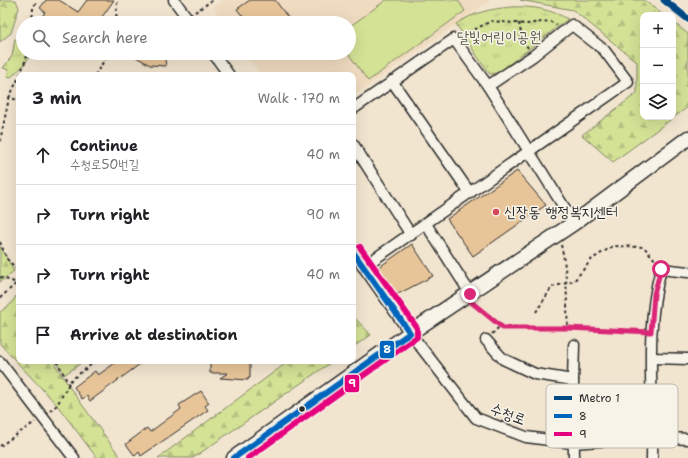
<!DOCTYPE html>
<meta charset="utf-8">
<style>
body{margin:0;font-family:"Shantell Sans","Poor Story",sans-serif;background:#f6f6f6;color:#202124}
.controls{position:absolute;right:12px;top:12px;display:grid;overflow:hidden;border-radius:8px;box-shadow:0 4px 16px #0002}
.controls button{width:36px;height:36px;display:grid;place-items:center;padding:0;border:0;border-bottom:1px solid #e0e0e0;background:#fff;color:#202124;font:20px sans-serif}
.stop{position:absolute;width:12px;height:12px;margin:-9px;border:3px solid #db2777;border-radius:50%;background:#fff}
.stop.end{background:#db2777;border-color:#fff;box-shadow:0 1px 4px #0008}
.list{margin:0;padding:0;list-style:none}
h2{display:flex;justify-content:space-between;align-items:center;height:52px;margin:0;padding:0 16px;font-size:17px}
h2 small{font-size:13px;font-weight:400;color:#757577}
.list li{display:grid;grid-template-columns:26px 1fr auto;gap:12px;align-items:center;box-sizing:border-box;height:60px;padding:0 16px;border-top:1px solid #e0e0e0}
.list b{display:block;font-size:15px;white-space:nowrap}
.list p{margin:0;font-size:13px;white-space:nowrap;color:#757577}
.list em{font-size:13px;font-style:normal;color:#757577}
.icon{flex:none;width:22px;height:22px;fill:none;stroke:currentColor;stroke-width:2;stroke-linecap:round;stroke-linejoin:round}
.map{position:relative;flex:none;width:688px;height:458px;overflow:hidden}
.search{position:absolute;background:#fff;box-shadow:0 4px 16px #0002;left:16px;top:16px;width:340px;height:44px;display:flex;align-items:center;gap:10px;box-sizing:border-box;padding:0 14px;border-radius:22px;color:#757577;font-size:15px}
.panel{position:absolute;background:#fff;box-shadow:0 4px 16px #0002;left:16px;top:72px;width:340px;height:292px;border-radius:8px}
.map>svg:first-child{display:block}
.built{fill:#efdbc0}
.forest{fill:url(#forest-firs);stroke:#808660}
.park{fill:url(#park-tufts);stroke:#808660}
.garden{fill:#d4e296;stroke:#808660}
.building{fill:#e8c599;stroke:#2b2b2b}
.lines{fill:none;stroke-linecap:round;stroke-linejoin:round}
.street-casing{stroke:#2b2b2b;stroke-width:13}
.secondary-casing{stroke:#2b2b2b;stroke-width:17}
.path{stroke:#2b2b2b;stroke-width:2;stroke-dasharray:3 3;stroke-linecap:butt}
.street{stroke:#f7f3e8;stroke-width:10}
.secondary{stroke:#f7f3e8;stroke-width:14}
.bus-1-casing{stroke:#f7f3e8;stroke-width:9}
.bus-2-casing{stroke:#f7f3e8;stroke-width:9}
.bus-1{stroke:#0065bd;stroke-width:6}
.bus-2{stroke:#e5007d;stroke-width:6}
.metro-1-casing{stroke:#f7f3e8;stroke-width:10}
.metro-1{stroke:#004a85;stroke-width:7}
.route{stroke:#db2777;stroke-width:5}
.poi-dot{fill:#d1495b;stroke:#f7f3e8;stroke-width:1.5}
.bus-dot{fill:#2b2b2b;stroke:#f7f3e8;stroke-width:1.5}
.labels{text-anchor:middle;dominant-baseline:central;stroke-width:3;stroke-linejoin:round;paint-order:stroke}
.park-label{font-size:15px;fill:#555946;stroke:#f7f3e8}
.poi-label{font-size:15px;fill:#2b2b2b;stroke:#f7f3e8;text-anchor:start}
.street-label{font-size:15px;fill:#2b2b2b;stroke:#f7f3e8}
.key{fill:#f7f3e8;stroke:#bab7af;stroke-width:1}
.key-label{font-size:11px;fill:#2b2b2b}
.line-badge{stroke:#f7f3e8;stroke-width:1.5}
.badge-label{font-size:11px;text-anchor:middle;font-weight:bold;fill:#fff}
</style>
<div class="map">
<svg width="688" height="458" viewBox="0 0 688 458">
<defs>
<pattern id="forest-firs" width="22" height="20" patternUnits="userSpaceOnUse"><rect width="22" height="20" fill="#d4e296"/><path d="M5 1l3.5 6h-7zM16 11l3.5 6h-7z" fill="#b6c281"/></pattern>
<pattern id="park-tufts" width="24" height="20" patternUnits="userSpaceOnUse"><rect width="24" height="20" fill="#d4e296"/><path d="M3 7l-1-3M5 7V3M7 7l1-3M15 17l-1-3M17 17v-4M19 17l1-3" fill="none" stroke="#b6c281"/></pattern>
</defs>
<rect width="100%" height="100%" fill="#f2e5d0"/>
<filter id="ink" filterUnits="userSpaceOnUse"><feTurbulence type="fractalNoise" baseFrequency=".025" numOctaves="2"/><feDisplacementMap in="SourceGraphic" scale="8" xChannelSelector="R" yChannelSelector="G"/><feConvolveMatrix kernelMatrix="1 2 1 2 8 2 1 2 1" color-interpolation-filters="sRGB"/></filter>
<g filter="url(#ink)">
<!-- built -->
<polygon class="built" points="223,0 491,0 353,96 353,75 261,75 245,53 349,53 349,23 224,23 213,7"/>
<!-- forest -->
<g class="forest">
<polygon points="0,0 16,0 19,8 11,33 0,42"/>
<polygon points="520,0 644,0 663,15 643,15 643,117 673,117 673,22 688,34 688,107 613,162 582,135 637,93 637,62 573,10"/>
<polygon points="0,246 14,271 0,282"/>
<polygon points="16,296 19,301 19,361 53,361 70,388 121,458 97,458 57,405 0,344 0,312 11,304"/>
<polygon points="353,316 371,335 353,347"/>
<polygon points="289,361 333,361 193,458 158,458"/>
</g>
<!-- park -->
<g class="park">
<path d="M511,7C532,6 550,9 568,19L498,73L490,74L485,68L456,24C474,12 491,9 511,7Z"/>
<polygon points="15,39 23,42 23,53 31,53 25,64 11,77 7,76 9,70 3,68 12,56"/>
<polygon points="56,361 80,361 81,363 64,375"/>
</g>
<!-- garden -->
<polygon class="garden" points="386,0 458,0 465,11 368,81 348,53 349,27"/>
<!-- building -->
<g class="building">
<polygon points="46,0 59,0 78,12 87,0 114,0 102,17 110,23 55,23 43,15 45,12 40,8"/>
<polygon points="250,0 275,0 292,23 248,23 237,9"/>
<polygon points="129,53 164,53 166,66 150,65"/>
<polygon points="517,171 546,205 473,256 447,219"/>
<polygon points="412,244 433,276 396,295 375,270"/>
<polygon points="118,361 144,361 90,401 87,396 82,399 74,387 95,371 98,375"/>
<polygon points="210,361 250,361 250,378 248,378 248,380 220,378 228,373 210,373"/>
<polygon points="201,391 209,403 205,406 208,410 141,456 139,452 135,456 126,444 147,428 150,432 181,409 179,405"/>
</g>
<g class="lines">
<defs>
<g id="street">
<polyline points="174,0 191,23"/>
<polyline points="213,53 229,75"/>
<polyline points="392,81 470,193"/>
<polyline points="488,86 574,223"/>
<polyline points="353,109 454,39 488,86 533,56 572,25 604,50 628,82 363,267"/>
<polyline points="353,144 411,235"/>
<polyline points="426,224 470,293"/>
<polyline points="353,252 410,333 476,418 526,437 573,443 652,437 688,439"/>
<polyline points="486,340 503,359 535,374 573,380"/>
<polyline points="652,358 688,359"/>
<polyline points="0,362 74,458"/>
<polyline points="574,458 573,380 574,345"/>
<path d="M652,458C654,395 644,330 661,269L688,272"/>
</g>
<polyline id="secondary" points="234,458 410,333 574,223 688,138"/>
</defs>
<!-- street casing -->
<use href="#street" class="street-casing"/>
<!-- secondary casing -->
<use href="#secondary" class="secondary-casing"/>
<!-- path -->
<g class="path">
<polyline points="195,12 213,0"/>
<polyline points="32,23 33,8 37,0"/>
<polyline points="116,23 117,0"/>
<polyline points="519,23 522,38 528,48"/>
<polyline points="464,35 491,21 527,24 549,21 557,25"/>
<polyline points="20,75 28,53"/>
<polyline points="95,75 109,53"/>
<polyline points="9,98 19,77"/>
<polyline points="0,141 9,98 19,100"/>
<polyline points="0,242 7,259 19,271"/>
<path d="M561,245C568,272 566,300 568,328"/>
<polyline points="0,277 17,283 19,288"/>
<polyline points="0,298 19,281"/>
<polyline points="474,304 503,328 568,328 642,331"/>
<polyline points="536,312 552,287 574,281 592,259 613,246 644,247 656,261"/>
<polyline points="492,334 500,326"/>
<polyline points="57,361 69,385"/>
<polyline points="50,411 57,405 71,380 96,361"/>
<polyline points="0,446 35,422"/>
</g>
<!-- street -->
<use href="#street" class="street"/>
<!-- secondary -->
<use href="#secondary" class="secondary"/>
<defs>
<polyline id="bus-1" points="234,458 410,333 353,252"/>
<polyline id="bus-2" points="248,458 417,337 417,328 360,247"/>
</defs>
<!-- bus-1 casing -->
<use href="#bus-1" class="bus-1-casing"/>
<!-- bus-2 casing -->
<use href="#bus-2" class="bus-2-casing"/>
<!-- bus-1 -->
<use href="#bus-1" class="bus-1"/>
<!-- bus-2 -->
<use href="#bus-2" class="bus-2"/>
<defs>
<polyline id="metro-1" points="664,0 688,19"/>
</defs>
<!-- metro-1 casing -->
<use href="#metro-1" class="metro-1-casing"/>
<!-- metro-1 -->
<use href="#metro-1" class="metro-1"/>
</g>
</g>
<g class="lines" filter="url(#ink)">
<!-- route -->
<polyline class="route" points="470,294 465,297 503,328 568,328 651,332 654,294 661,269"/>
</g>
<!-- markers -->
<circle class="poi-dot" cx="496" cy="212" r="4"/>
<circle class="bus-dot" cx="302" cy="409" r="3.5"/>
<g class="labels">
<!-- park labels -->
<g class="park-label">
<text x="499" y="37">달빛어린이공원</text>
</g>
<!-- poi labels -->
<g class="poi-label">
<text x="504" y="212">신장동 행정복지센터</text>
</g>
<!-- street labels -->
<g class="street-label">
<text transform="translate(508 414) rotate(20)">수청로</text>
</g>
</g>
<!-- legend -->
<rect x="546" y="384" width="132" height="64" rx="6" class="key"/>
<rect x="554" y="396" width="18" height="4" fill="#004a85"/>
<rect x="554" y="414" width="18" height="4" fill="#0065bd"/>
<rect x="554" y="432" width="18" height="4" fill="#e5007d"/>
<g class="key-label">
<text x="579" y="402">Metro 1</text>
<text x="579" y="420">8</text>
<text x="579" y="438">9</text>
</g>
<g class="line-badge">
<rect x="379" y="340" width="16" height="19" rx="4" fill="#0065bd"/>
<rect x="344" y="374" width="16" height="19" rx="4" fill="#e5007d"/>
</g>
<g class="badge-label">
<text x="387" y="353">8</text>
<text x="352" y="387">9</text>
</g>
</svg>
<div class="controls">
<button>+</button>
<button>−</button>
<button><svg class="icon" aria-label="layers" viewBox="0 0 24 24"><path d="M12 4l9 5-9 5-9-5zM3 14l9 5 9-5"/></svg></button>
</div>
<div class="stop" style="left:661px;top:269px"></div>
<div class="stop end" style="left:470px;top:294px"></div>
<div class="search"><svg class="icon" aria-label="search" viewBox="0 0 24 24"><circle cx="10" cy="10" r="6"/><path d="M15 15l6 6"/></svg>Search here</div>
<section class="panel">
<h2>3 min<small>Walk · 170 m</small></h2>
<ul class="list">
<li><svg class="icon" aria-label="ahead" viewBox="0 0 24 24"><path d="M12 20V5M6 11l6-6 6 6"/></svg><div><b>Continue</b><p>수청로50번길</p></div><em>40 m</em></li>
<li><svg class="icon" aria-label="right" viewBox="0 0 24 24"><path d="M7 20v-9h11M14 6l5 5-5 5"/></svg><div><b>Turn right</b></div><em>90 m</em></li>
<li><svg class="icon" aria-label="right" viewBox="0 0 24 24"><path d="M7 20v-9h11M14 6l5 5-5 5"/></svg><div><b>Turn right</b></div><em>40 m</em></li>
<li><svg class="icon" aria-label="arrive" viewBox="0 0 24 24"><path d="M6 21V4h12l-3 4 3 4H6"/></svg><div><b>Arrive at destination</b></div></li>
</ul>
</section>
</div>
